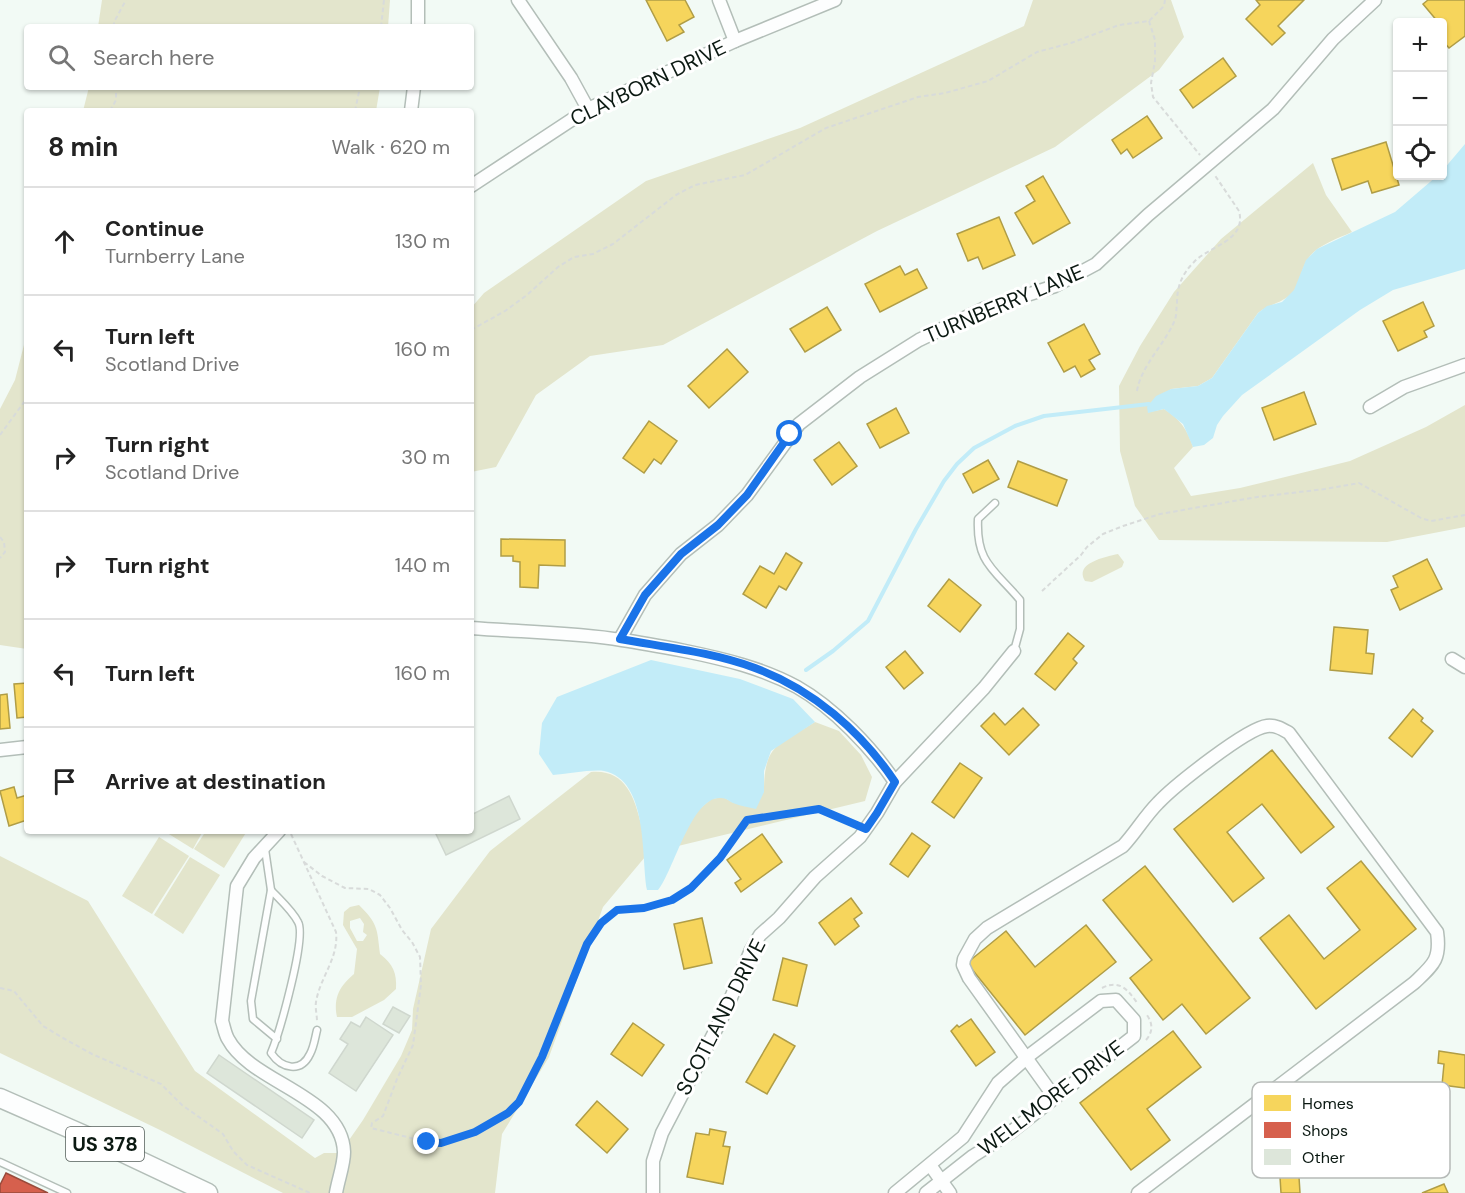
<!DOCTYPE html>
<meta charset="utf-8">
<style>
body{margin:0;font-family:"DM Sans",sans-serif;background:#f2f2f2;color:#222}
.controls{position:absolute;right:18px;top:18px;display:grid;overflow:hidden;border-radius:6px;box-shadow:0 2px 4px #0004}
.controls button{width:54px;height:54px;display:grid;place-items:center;padding:0;border:0;border-bottom:2px solid #e0e0e0;background:#fff;color:#222;font:30px sans-serif}
.stop{position:absolute;width:18px;height:18px;margin:-14px;border:4px solid #1a73e8;border-radius:50%;background:#fff}
.stop.end{background:#1a73e8;border-color:#fff;box-shadow:0 2px 6px #0008}
.list{margin:0;padding:0;list-style:none}
h2{display:flex;justify-content:space-between;align-items:center;height:78px;margin:0;padding:0 24px;font-size:26px}
h2 small{font-size:20px;font-weight:400;color:#767676}
.list li{display:grid;grid-template-columns:39px 1fr auto;gap:18px;align-items:center;box-sizing:border-box;height:108px;padding:0 24px;border-top:2px solid #e0e0e0}
.list b{display:block;font-size:22px;white-space:nowrap}
.list p{margin:0;font-size:20px;white-space:nowrap;color:#767676}
.list em{font-size:20px;font-style:normal;color:#767676}
.icon{flex:none;width:33px;height:33px;fill:none;stroke:currentColor;stroke-width:2;stroke-linecap:round;stroke-linejoin:round}
.map{position:relative;flex:none;width:1465px;height:1193px;overflow:hidden}
.search{position:absolute;background:#fff;box-shadow:0 2px 4px #0004;left:24px;top:24px;width:450px;height:66px;display:flex;align-items:center;gap:15px;box-sizing:border-box;padding:0 21px;border-radius:6px;color:#767676;font-size:22px}
.panel{position:absolute;background:#fff;box-shadow:0 2px 4px #0004;left:24px;top:108px;width:450px;height:726px;border-radius:6px}
.map>svg:first-child{display:block}
.green{fill:#e3e5cc;fill-rule:evenodd}
.water{fill:#c2ecf8}
.homes{fill:#f6d55c;stroke:#b09d46;stroke-width:1.5}
.shops{fill:#d6604d;stroke:#994b3b;stroke-width:1.5}
.lines{fill:none;stroke-linecap:round;stroke-linejoin:round}
.stream{stroke:#c2ecf8;stroke-width:4}
.building{fill:#dde6da;stroke:#cfd7ce;stroke-width:1.5}
.service-casing{stroke:#b3beb8;stroke-width:9}
.minor-casing{stroke:#b3beb8;stroke-width:15}
.primary-casing{stroke:#b3beb8;stroke-width:21}
.path{stroke:#d8dbda;stroke-width:2;stroke-dasharray:4.5 3;stroke-linecap:butt}
.service{stroke:#fdfefe;stroke-width:6}
.minor{stroke:#fdfefe;stroke-width:12}
.primary{stroke:#fdfefe;stroke-width:18}
.route{stroke:#1a73e8;stroke-width:8}
.labels{text-anchor:middle;dominant-baseline:central;stroke-width:6;stroke-linejoin:round;paint-order:stroke}
.shield{fill:#fff;stroke:#545e59;stroke-width:1.5}
.shield-label{font-size:20px;font-weight:bold;fill:#0b1912}
.street-label{font-size:21px;fill:#0b1912;stroke:#fff}
.key{fill:#fff;stroke:#b6bab8;stroke-width:1.5}
.key-label{font-size:16px;fill:#0b1912}
</style>
<div class="map">
<svg width="1465" height="1193" viewBox="0 0 1465 1193">
<rect width="100%" height="100%" fill="#f2faf5"/>
<!-- green -->
<g class="green">
<polygon points="102,0 390,0 388,27 98,27"/>
<polygon points="1033,0 1171,0 1184,37 1159,70 1055,147 877,231 663,345 590,356 536,395 496,467 471,472 471,308 484,293 646,181 800,128 1024,26"/>
<polygon points="89,87 380,87 376,111 83,111"/>
<path d="M1313,163L1326,195L1352,232C1335,240 1313,246 1305,264C1301,272 1299,283 1294,291C1284,303 1269,304 1258,313L1212,378L1198,386L1171,389L1149,412L1164,409C1180,419 1187,429 1193,447L1174,468L1191,496L1240,488L1350,461L1426,427L1465,405V527L1387,542L1159,540L1135,506L1120,451L1119,386L1140,346L1174,292L1221,239Z"/>
<polygon points="27,333 27,649 0,645 0,409 15,380"/>
<path d="M1118,554L1124,562L1122,567L1092,582L1085,581C1074,563 1105,557 1118,554Z"/>
<path d="M815,722L839,731L861,755L872,777L865,801L678,846L645,857L603,907L549,1057L502,1134L495,1193H283L160,1130L0,1053V856L88,901L195,1071L315,1158L324,1153H340L363,1120L401,1056L412,1030L413,1009L431,929L490,851L591,772C625,769 634,796 641,824L702,807L711,799L723,797L734,803L764,792C764,744 778,745 815,722Z"/>
<polygon points="164,831 203,831 193,849"/>
<polygon points="206,831 247,831 224,868 194,849"/>
<polygon points="159,837 189,856 152,914 122,896"/>
<polygon points="190,857 220,875 183,934 154,915"/>
<path d="M359,905C378,924 377,928 380,954C393,964 397,973 396,989L384,1000L352,1017H337C333,997 340,986 354,974L357,949L343,925L344,912L350,907ZM360,918L364,924L363,932L367,935L363,941H357L350,928V921Z"/>
</g>
<!-- water -->
<g class="water">
<polygon points="1465,144 1465,269 1393,290 1360,310 1242,395 1223,416 1217,425 1213,438 1204,445 1193,447 1183,424 1164,409 1148,413 1147,407 1156,396 1171,389 1198,386 1212,378 1258,313 1267,306 1282,302 1294,290 1306,260 1317,249 1395,212 1437,176 1442,176 1443,170"/>
<path d="M651,660L740,679L793,699L815,722L771,751L764,771V792L756,809C749,807 740,806 733,803C729,801 726,798 721,798C691,796 674,871 658,890H647C641,858 649,780 604,771C593,769 566,774 553,775L539,754L542,723L557,697Z"/>
</g>
<!-- homes -->
<g class="homes">
<polygon points="646,0 685,0 694,17 679,25 684,32 667,41"/>
<polygon points="1256,0 1304,0 1278,26 1285,33 1272,45 1246,19 1260,5"/>
<polygon points="1428,0 1465,0 1465,36 1449,48 1442,40 1442,22 1438,22 1423,4"/>
<polygon points="1223,58 1236,76 1193,108 1180,90"/>
<polygon points="1147,116 1162,138 1133,158 1127,149 1121,154 1112,140"/>
<polygon points="1386,142 1399,185 1372,193 1368,181 1342,190 1332,159"/>
<polygon points="1043,176 1070,223 1033,244 1015,213 1035,201 1026,186"/>
<polygon points="999,217 1015,255 983,269 978,257 968,261 957,234"/>
<polygon points="900,266 905,275 917,269 927,288 880,312 865,284"/>
<polygon points="1423,302 1434,326 1424,331 1427,337 1398,351 1383,321"/>
<polygon points="827,307 841,330 805,352 790,329"/>
<polygon points="1084,324 1100,354 1089,360 1095,369 1081,377 1075,366 1064,372 1048,343"/>
<polygon points="727,349 748,372 709,408 688,386"/>
<polygon points="1304,392 1316,424 1274,440 1262,408"/>
<polygon points="896,408 909,433 880,448 867,424"/>
<polygon points="649,421 677,441 661,464 654,459 644,473 623,458"/>
<polygon points="839,442 857,466 832,485 814,460"/>
<polygon points="988,460 999,479 973,493 963,474"/>
<polygon points="1018,461 1067,480 1057,506 1008,487"/>
<polygon points="501,539 565,540 565,566 539,565 538,588 520,587 520,562 513,561 513,556 501,556"/>
<polygon points="786,553 802,563 786,590 779,586 766,608 743,594 760,566 774,574"/>
<polygon points="1427,559 1442,589 1400,610 1391,590 1398,587 1393,576"/>
<polygon points="949,579 981,605 960,632 928,606"/>
<polygon points="1334,627 1368,630 1366,653 1374,654 1372,674 1330,670"/>
<polygon points="1068,633 1084,646 1073,659 1077,663 1055,690 1035,674"/>
<polygon points="905,651 923,673 904,689 886,667"/>
<polygon points="27,683 27,717 17,718 14,684"/>
<polygon points="7,694 10,728 0,729 0,695"/>
<polygon points="1023,708 1039,725 1009,755 981,726 994,713 1005,725"/>
<polygon points="1413,709 1423,718 1421,721 1433,731 1412,757 1389,738"/>
<polygon points="1272,750 1334,827 1301,853 1262,804 1227,832 1264,878 1233,902 1174,829"/>
<polygon points="960,763 982,778 954,818 932,802"/>
<polygon points="14,787 17,798 27,795 27,820 9,826 0,791"/>
<polygon points="912,833 930,846 908,877 890,864"/>
<polygon points="762,834 782,862 741,892 735,883 741,879 727,860"/>
<polygon points="1361,861 1416,929 1316,1009 1260,938 1289,915 1324,959 1360,930 1327,888"/>
<polygon points="1145,866 1250,998 1206,1034 1182,1004 1163,1020 1130,978 1152,960 1103,900"/>
<polygon points="851,898 862,913 854,919 859,926 835,945 819,923"/>
<polygon points="702,918 712,963 684,969 674,924"/>
<polygon points="1086,925 1116,962 1025,1035 967,963 1006,931 1035,967"/>
<polygon points="783,958 807,965 797,1006 773,1000"/>
<polygon points="971,1019 995,1052 976,1066 951,1031 957,1025 959,1027"/>
<polygon points="633,1023 664,1045 642,1076 611,1054"/>
<polygon points="1173,1031 1201,1067 1147,1109 1170,1140 1131,1170 1080,1103"/>
<polygon points="774,1034 795,1046 767,1094 746,1082"/>
<polygon points="1439,1051 1465,1055 1465,1088 1442,1085 1444,1064 1438,1063"/>
<polygon points="597,1101 628,1129 607,1153 576,1125"/>
<polygon points="710,1129 726,1132 723,1146 730,1147 723,1184 687,1177 696,1133 709,1135"/>
<polygon points="1280,1177 1299,1177 1300,1193 1281,1193"/>
<polygon points="1444,1184 1448,1193 1422,1193"/>
</g>
<!-- shops -->
<polygon class="shops" points="6,1173 48,1193 0,1193 0,1185"/>
<g class="lines">
<!-- stream -->
<polyline class="stream" points="806,670 833,651 868,621 916,529 944,481 957,464 974,448 1015,426 1044,416 1149,404"/>
</g>
<!-- building -->
<g class="building">
<polygon points="509,796 520,819 446,855 435,832 471,831 471,815"/>
<polygon points="393,1007 410,1016 399,1033 383,1024"/>
<polygon points="366,1017 393,1035 356,1091 329,1073 348,1044 340,1039 351,1022 360,1027"/>
<polygon points="219,1055 314,1120 302,1138 207,1073"/>
</g>
<g class="lines">
<defs>
<g id="service">
<path d="M995,503L978,519C976,563 994,569 1020,600V629L1014,651"/>
<polyline points="265,849 271,890 251,1001 253,1019 277,1039"/>
<path d="M271,890C279,899 292,910 298,922C307,937 279,1034 271,1053C282,1069 301,1073 310,1054C314,1047 315,1038 317,1030"/>
<polyline points="0,1162 67,1193"/>
</g>
<g id="minor">
<polyline points="418,0 418,27"/>
<polyline points="518,0 571,78 588,109"/>
<polyline points="719,0 735,41"/>
<polyline points="411,111 414,87"/>
<polyline points="471,186 588,109 735,41 835,0"/>
<polyline points="1370,407 1404,387 1465,365"/>
<path d="M471,628C521,632 572,632 622,640C643,643 664,647 685,651C724,659 762,668 797,687C834,708 872,748 895,782"/>
<polyline points="620,639 645,595 681,554 718,525 747,495 799,424 860,377 919,340 983,309 1055,286 1096,264 1148,215 1273,109 1333,39 1375,0"/>
<polyline points="1452,659 1465,667"/>
<polyline points="0,750 27,747"/>
<path d="M279,831L254,858L237,886L222,1021C224,1027 225,1034 228,1039C252,1084 342,1095 344,1152C344,1165 338,1180 336,1193"/>
<path d="M1055,1098L969,978L963,965L964,959L975,939L987,928L1123,846C1136,832 1145,816 1158,803C1174,786 1247,728 1267,726C1276,725 1282,729 1289,733L1437,932C1441,960 1433,965 1414,983L1138,1193"/>
<polyline points="930,1165 950,1193"/>
<polyline points="653,1193 653,1161 662,1133 725,1012 751,950 760,935 779,918 815,877 860,837 877,813 895,782 984,688 1014,651"/>
<polyline points="895,1193 963,1137 998,1083 1031,1054 1101,1001 1116,1000 1134,1020 1134,1036 1011,1132 973,1156 926,1193"/>
</g>
<polyline id="primary" points="0,1098 98,1141 208,1193"/>
</defs>
<!-- service casing -->
<use href="#service" class="service-casing"/>
<!-- minor casing -->
<use href="#minor" class="minor-casing"/>
<!-- primary casing -->
<use href="#primary" class="primary-casing"/>
<!-- path -->
<g class="path">
<polyline points="1149,21 1155,40 1155,61 1151,83 1153,97 1200,155"/>
<polyline points="114,27 114,22 126,0"/>
<polyline points="381,27 384,0"/>
<polyline points="110,111 116,100 116,87"/>
<polyline points="355,111 360,87"/>
<polyline points="471,330 505,311 527,295 558,267 574,257 593,254 613,244 676,195 695,185 745,175 826,128 918,97 945,93 988,81 1037,52 1071,43 1119,25 1149,21 1164,6 1165,0"/>
<path d="M1137,391C1141,366 1164,345 1174,322C1177,316 1176,310 1177,303C1177,286 1182,274 1194,262C1209,246 1247,241 1239,211L1214,174"/>
<polyline points="0,435 27,398"/>
<polyline points="0,537 4,542 5,552 0,558"/>
<polyline points="1042,591 1081,555 1087,547 1103,534 1123,526 1160,514 1257,497 1325,489 1359,483 1421,518 1431,521 1465,515"/>
<path d="M291,834L336,932C339,958 320,977 316,1002C315,1008 317,1015 317,1021"/>
<polyline points="304,862 322,876 345,888 369,889 380,895 390,908 402,930 412,942 420,957 421,985 413,1045 397,1079 383,1116 372,1123 371,1128 427,1142 441,1143 475,1132 508,1113 519,1102 542,1057 587,944 601,923 617,910 644,908 672,900 691,888 720,858 747,820 819,809 855,824"/>
<polyline points="0,988 14,991 43,1026 63,1038 92,1054 161,1084 182,1105 223,1134 233,1151 247,1165 310,1193"/>
<path d="M1102,988C1120,979 1128,990 1138,1004"/>
<path d="M1146,1040C1153,1032 1153,1024 1147,1015"/>
</g>
<!-- service -->
<use href="#service" class="service"/>
<!-- minor -->
<use href="#minor" class="minor"/>
<!-- primary -->
<use href="#primary" class="primary"/>
</g>
<g class="lines">
<!-- route -->
<path class="route" d="M427,1142L441,1143L475,1132L508,1113L519,1102L542,1057L587,944L601,923L617,910L644,908L672,900L691,888L720,858L747,820L819,809L866,829L877,813L895,782C861,731 812,689 755,668C712,652 664,647 620,639L645,595L681,554L718,525L747,495L790,434"/>
</g>
<g class="labels">
<!-- shield labels -->
<rect class="shield" x="66" y="1127" width="78" height="34" rx="4.5"/>
<g class="shield-label">
<text x="105" y="1144">US 378</text>
</g>
<!-- street labels -->
<g class="street-label">
<text transform="translate(648 83) rotate(-26)">CLAYBORN DRIVE</text>
<text transform="translate(1004 304) rotate(-23)">TURNBERRY LANE</text>
<text transform="translate(721 1017) rotate(-63)">SCOTLAND DRIVE</text>
<text transform="translate(1051 1098) rotate(-37)">WELLMORE DRIVE</text>
</g>
</g>
<!-- legend -->
<rect x="1252" y="1082" width="198" height="96" rx="9" class="key"/>
<rect x="1264" y="1095" width="27" height="16" fill="#f6d55c"/>
<rect x="1264" y="1122" width="27" height="16" fill="#d6604d"/>
<rect x="1264" y="1149" width="27" height="16" fill="#dde6da"/>
<g class="key-label">
<text x="1302" y="1109">Homes</text>
<text x="1302" y="1136">Shops</text>
<text x="1302" y="1163">Other</text>
</g>
</svg>
<div class="controls">
<button>+</button>
<button>−</button>
<button><svg class="icon" aria-label="locate" viewBox="0 0 24 24"><circle cx="12" cy="12" r="6"/><path d="M12 2v4M12 18v4M2 12h4M18 12h4"/></svg></button>
</div>
<div class="stop" style="left:790px;top:434px"></div>
<div class="stop end" style="left:427px;top:1142px"></div>
<div class="search"><svg class="icon" aria-label="search" viewBox="0 0 24 24"><circle cx="10" cy="10" r="6"/><path d="M15 15l6 6"/></svg>Search here</div>
<section class="panel">
<h2>8 min<small>Walk · 620 m</small></h2>
<ul class="list">
<li><svg class="icon" aria-label="ahead" viewBox="0 0 24 24"><path d="M12 20V5M6 11l6-6 6 6"/></svg><div><b>Continue</b><p>Turnberry Lane</p></div><em>130 m</em></li>
<li><svg class="icon" aria-label="left" viewBox="0 0 24 24"><path d="M17 20v-9H6M10 6l-5 5 5 5"/></svg><div><b>Turn left</b><p>Scotland Drive</p></div><em>160 m</em></li>
<li><svg class="icon" aria-label="right" viewBox="0 0 24 24"><path d="M7 20v-9h11M14 6l5 5-5 5"/></svg><div><b>Turn right</b><p>Scotland Drive</p></div><em>30 m</em></li>
<li><svg class="icon" aria-label="right" viewBox="0 0 24 24"><path d="M7 20v-9h11M14 6l5 5-5 5"/></svg><div><b>Turn right</b></div><em>140 m</em></li>
<li><svg class="icon" aria-label="left" viewBox="0 0 24 24"><path d="M17 20v-9H6M10 6l-5 5 5 5"/></svg><div><b>Turn left</b></div><em>160 m</em></li>
<li><svg class="icon" aria-label="arrive" viewBox="0 0 24 24"><path d="M6 21V4h12l-3 4 3 4H6"/></svg><div><b>Arrive at destination</b></div></li>
</ul>
</section>
</div>
